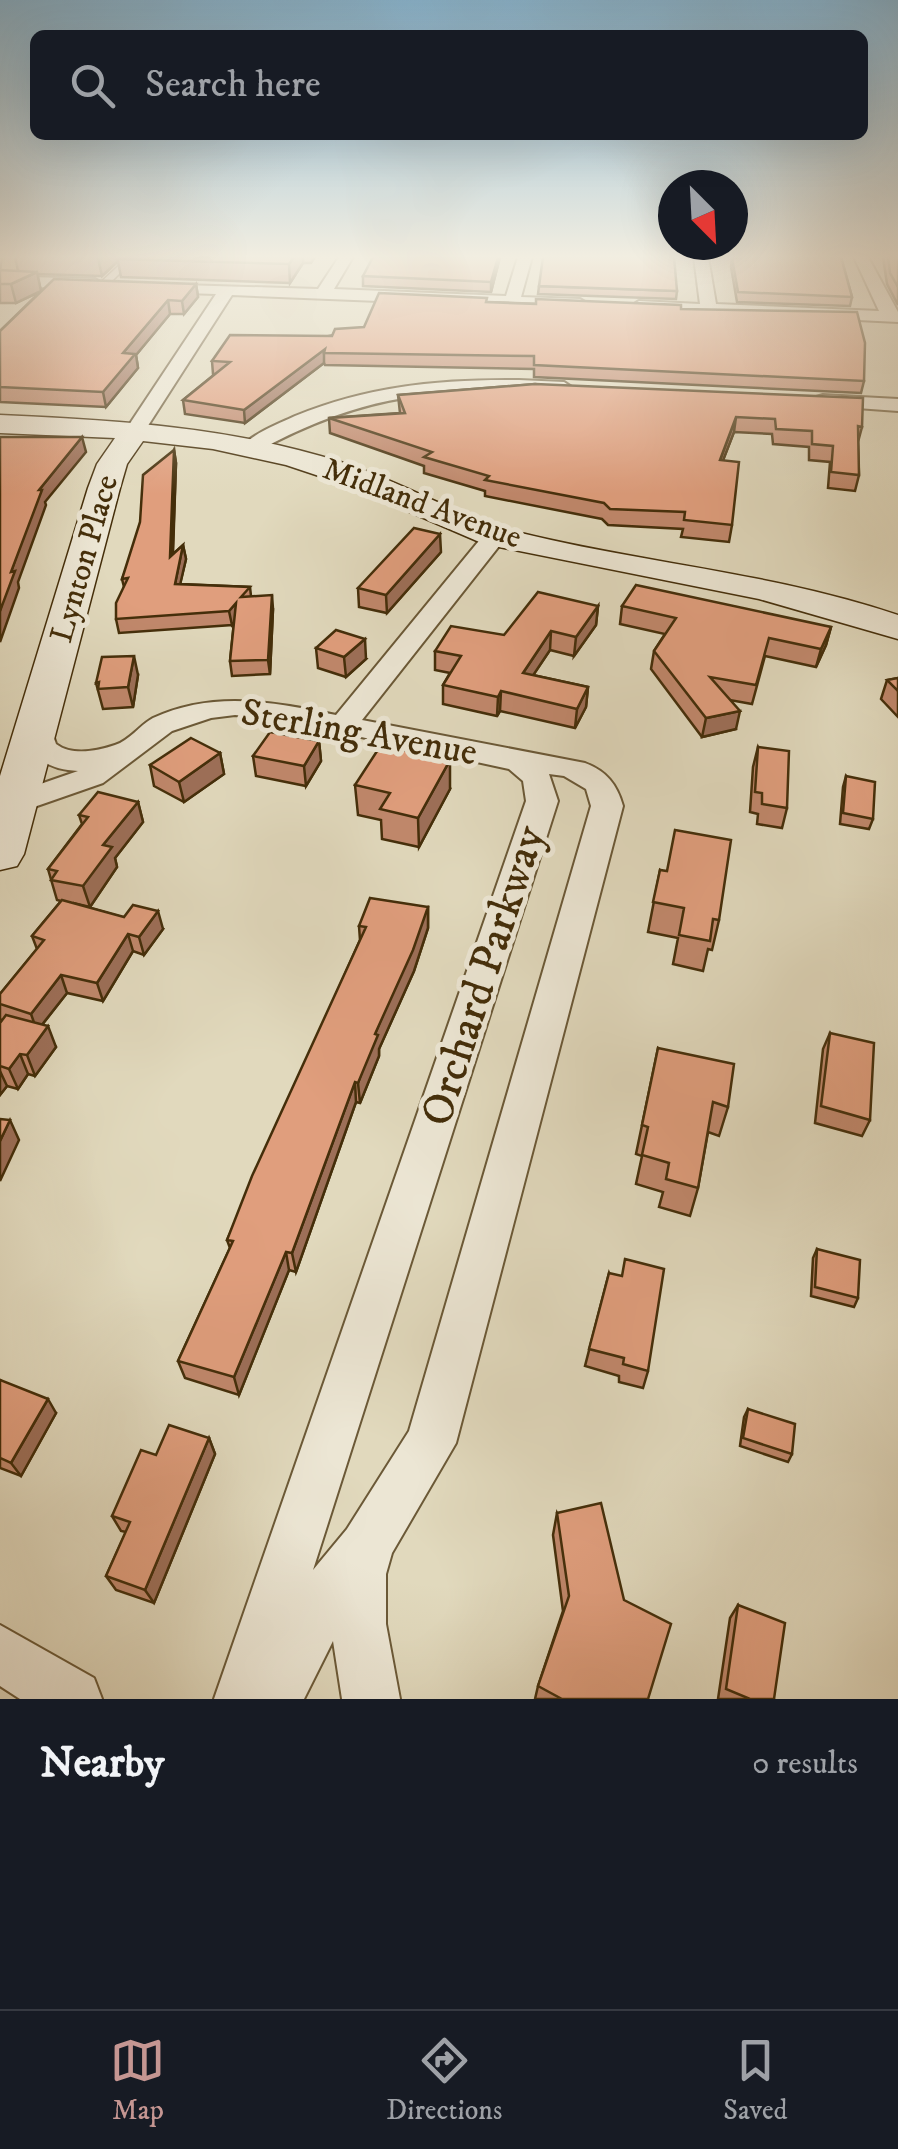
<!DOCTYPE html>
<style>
body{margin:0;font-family:"IM FELL DW Pica",serif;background:#242831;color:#f1f3f6}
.compass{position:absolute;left:658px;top:170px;width:90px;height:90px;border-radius:50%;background:#171b24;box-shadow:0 10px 40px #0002;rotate:156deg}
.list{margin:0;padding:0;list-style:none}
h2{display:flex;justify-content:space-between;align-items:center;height:130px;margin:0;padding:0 40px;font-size:42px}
h2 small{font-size:32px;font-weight:400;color:#9ea1a6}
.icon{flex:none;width:55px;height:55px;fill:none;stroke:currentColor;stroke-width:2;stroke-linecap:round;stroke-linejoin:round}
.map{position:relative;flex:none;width:898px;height:1699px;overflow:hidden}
.search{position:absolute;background:#171b24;box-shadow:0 10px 40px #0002;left:30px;right:30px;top:30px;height:110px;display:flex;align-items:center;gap:25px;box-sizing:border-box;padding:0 35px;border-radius:15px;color:#9ea1a6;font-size:38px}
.sheet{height:310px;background:#171b24}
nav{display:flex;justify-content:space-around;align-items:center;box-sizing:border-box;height:140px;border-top:2px solid #363941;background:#171b24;font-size:28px;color:#9ea1a6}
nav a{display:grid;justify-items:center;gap:5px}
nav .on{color:#c59692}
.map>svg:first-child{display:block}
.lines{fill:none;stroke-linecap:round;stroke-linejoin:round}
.lane-casing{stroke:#6b5937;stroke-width:3}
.street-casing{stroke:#6b5937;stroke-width:4}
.secondary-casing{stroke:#442e0a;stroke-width:3}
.primary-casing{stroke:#442e0a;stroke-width:4}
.lane{fill:#ece6d4;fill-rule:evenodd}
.street{fill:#ece6d4;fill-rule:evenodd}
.secondary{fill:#ece6d4;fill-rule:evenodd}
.primary{fill:#e0bc7e;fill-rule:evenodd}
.wall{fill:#c1886c;stroke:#442e0a;stroke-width:2.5}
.shaded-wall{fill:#9d6f58;stroke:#442e0a;stroke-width:2.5}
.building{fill:#e09e7d;stroke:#442e0a;stroke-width:2.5}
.labels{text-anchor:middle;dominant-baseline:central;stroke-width:10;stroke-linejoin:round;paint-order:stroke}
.far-street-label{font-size:32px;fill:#442e0a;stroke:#ece6d4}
.street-label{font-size:38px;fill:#442e0a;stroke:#ece6d4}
.near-street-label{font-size:45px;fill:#442e0a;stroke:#ece6d4}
</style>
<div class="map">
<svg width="898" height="1699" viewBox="0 0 898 1699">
<rect width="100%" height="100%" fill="#e1d9bd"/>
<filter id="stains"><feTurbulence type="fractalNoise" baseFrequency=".002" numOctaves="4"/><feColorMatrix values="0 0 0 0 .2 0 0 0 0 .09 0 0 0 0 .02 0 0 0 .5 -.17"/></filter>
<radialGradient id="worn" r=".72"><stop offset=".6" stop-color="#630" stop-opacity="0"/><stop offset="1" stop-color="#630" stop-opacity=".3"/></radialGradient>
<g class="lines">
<defs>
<polygon id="lane" points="128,257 136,257 106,287 100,287 100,283"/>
<g id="street">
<polygon points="339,257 353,257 334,289 506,296 518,257 532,257 521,297 580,299 588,304 580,309 232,295 142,435 128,435 125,431 216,294 154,292 146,287 149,284 318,289"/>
<polygon points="694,257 708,257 716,304 879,311 854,257 868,257 898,312 898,322 633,309 631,306 639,301 700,304"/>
<polygon points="0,276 95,279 103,284 95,289 0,286"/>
<path d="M519,380L564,382L573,388L564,394C441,388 368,391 258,451L251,453L241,447C254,433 278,424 295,416C368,386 440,379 519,380Z"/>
<polygon points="823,395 898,399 898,411 816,405 816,397"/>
<path d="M495,529L507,536L362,720L585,763C606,771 617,784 623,806L456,1443L392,1553L386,1574V1624L400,1699H342L333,1641L304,1699H214L526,801L523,781L509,769L278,719L235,715L211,718L172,731L103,783L14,814L3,811L0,802L3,797L78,771C44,769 29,756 23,724L27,718H47L56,744C72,756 97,751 115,745C129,741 140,725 153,718C214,690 274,702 336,715L487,531ZM549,774L564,776L586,789L591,806L409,1431L347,1529L313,1570L558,801Z"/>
<polygon points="0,1625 94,1678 102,1699 20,1699 0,1686"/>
</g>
<path id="secondary" d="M0,415C117,420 232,427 344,463C404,483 459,517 521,533C646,564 775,573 898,615V639L759,599L484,544L349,486L286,465L213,449L143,441L127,464L120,488L24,854L17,866L0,870V776L88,488L97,464L115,438L0,433Z"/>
<polygon id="primary" points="3,257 27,257 9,279 0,281"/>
</defs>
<!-- lane casing -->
<use href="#lane" class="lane-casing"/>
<!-- street casing -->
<use href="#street" class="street-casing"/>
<!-- secondary casing -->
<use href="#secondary" class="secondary-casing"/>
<!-- primary casing -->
<use href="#primary" class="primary-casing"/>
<!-- lane -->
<use href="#lane" class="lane"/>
<!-- street -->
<use href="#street" class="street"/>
<!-- secondary -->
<use href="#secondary" class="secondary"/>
<!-- primary -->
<use href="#primary" class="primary"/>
</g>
<!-- wall -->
<g class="wall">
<polygon points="15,257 315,257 311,263 303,263 290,283 121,277 118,261 102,276 37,274 41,291 196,284 198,297 184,314 170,314 136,355 138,368 106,407 0,402 0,331 41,291 16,303 0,303 0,284 18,271"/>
<polygon points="500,257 491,292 363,286 363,276"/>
<polygon points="735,257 841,257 852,297 850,306 737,302 731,267 732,258 735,258"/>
<polygon points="883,257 898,257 898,305 887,284"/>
<polygon points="539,286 677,291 676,299 538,294"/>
<polygon points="487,302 681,309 864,381 861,393 534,377 534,369 325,365 324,363 245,423 185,414 183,400 215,374 213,374 212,361"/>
<polygon points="535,384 862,427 858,442 859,475 855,491 828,488 830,462 809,460 809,447 773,444 772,434 734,432 723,460 732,525 729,542 681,537 683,529 608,525 602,519 485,496 485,491 424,473 424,466 330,433 329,418 400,413 398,395"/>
<polygon points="174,450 176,463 173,554 183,545 186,559 180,584 250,587 251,596 273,609 270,674 232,676 230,661 234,622 232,625 119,633 116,619 124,587 122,579"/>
<polygon points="441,552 387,613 359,607 358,588"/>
<polygon points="598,606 596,625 574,656 550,650 533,675 588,687 586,707 575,728 500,711 497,716 443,704 443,685 450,673 435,670 435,651 504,635"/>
<polygon points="622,606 831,627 826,645 816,667 765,656 752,704 730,700 736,729 702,737 651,669 654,651 665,634 620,624"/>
<polygon points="316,648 366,659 346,677 318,668"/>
<polygon points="138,675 133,707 103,709 96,683"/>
<polygon points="898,678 898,717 881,699 887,680"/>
<polygon points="319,741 321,761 306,786 256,776 253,756"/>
<polygon points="758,747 787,808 782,828 757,824 758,814 750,812 753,767"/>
<polygon points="220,753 224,774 184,802 154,786 150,765"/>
<polygon points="846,776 873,819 869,829 840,824 843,787"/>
<polygon points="355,785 450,789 419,847 382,839 381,820 358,815"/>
<polygon points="138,802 143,822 115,858 117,867 90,907 73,903 163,929 144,955 133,951 103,1001 67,993 42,1025 56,1047 35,1076 28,1074 18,1089 7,1086 0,1095 0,1023 2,1020 0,1019 0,994 37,949 32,936 61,901 57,900 48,869 82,824 79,815"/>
<polygon points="660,870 719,920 712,950 708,949 703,971 673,964 678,938 648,932"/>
<polygon points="428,907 428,928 414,971 379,1049 379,1056 360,1103 356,1102 296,1272 289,1270 239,1395 185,1378 178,1361 230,1248 227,1240 360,940 359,926"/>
<polygon points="830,1033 870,1120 862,1136 815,1123 823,1049"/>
<polygon points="658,1048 728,1107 719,1136 708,1132 698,1188 690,1216 659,1207 663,1192 636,1184 642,1156 636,1154"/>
<polygon points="817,1249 858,1298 854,1307 811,1296 813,1258"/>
<polygon points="609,1273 648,1371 643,1388 619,1382 619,1376 585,1366"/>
<polygon points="0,1380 56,1413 21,1476 0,1468"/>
<polygon points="748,1409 792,1454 788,1462 740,1446 744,1417"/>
<polygon points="209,1438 215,1454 154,1603 116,1590 106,1576 126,1532 121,1531 112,1516 156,1455"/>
<polygon points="557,1513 648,1699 535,1699 538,1686 563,1611 553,1535"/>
<polygon points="738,1605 774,1699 718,1699 730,1618"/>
</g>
<!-- shaded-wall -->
<g class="shaded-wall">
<polygon points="100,257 123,257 118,259 118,261 102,276 98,258"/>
<polygon points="294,257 303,257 303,263 290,283 289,264"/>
<polygon points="498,257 500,257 491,292 491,282"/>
<polygon points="37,272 41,291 16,303 11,284"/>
<polygon points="196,284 198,297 184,314 182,301"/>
<polygon points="168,300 170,314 136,355 138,368 106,407 103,392 123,353"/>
<polygon points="325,349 324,353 324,363 245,423 244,410"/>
<polygon points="736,417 734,432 717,476 720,460"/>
<polygon points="82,437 86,452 45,502 46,505 18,582 19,588 0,642 0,611 11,572 39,490"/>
<polygon points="174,450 176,463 172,570 170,557"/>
<polygon points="440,534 441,552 387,613 386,595"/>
<polygon points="183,545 186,559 177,598 175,584"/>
<polygon points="272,595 273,609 270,674 268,660"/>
<polygon points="236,603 238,618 232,625 229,611"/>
<polygon points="598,606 596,625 574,656 576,637"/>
<polygon points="831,627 826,645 816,667 821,649"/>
<polygon points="551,631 550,650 522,692 523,673"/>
<polygon points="365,639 366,659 346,677 344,657"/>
<polygon points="134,656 138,675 133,707 128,687"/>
<polygon points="588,687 586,707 575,728 577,709"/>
<polygon points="501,691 500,711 497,716 498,697"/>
<polygon points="740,711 736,729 702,737 706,718"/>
<polygon points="319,741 321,761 306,786 304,766"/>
<polygon points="220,753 224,774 184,802 179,782"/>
<polygon points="450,760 450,789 419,847 418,818"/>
<polygon points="138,802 143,822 115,858 117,867 90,907 83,886 103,845"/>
<polygon points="428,907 428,928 414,971 379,1049 379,1056 360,1103 358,1083 375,1034"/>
<polygon points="158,911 163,929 144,955 139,937"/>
<polygon points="128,934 133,951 103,1001 97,983"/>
<polygon points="61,975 67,993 37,1031 31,1014"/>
<polygon points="48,1026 56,1047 35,1076 27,1055"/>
<polygon points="20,1054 28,1074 18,1089 9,1069"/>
<polygon points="0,1071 7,1086 0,1095"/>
<polygon points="355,1082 356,1102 296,1272 292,1253"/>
<polygon points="10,1120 19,1140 0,1181 0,1141"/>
<polygon points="286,1252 289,1270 239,1395 234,1377"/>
<polygon points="48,1399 56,1413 21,1476 11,1463"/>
<polygon points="209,1438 215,1454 154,1603 145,1590"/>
</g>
<!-- building -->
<g class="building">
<polygon points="120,257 294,257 289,264 118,259"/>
<polygon points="373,257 498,257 491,282 363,276"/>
<polygon points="543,257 674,257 677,291 539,286"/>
<polygon points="738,257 841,257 852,297 738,292 732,258 739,258"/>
<polygon points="888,257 898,257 898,287 890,273"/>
<polygon points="0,270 37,272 11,284 0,284"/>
<polygon points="54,279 196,284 182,301 168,300 123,353 135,354 103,392 0,387 0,331"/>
<polygon points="379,293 487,298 486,302 536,304 536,299 681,305 681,309 857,312 865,343 864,381 534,365 534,356 324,353 325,349 244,410 183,400 230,362 212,361 230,335 332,336 335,329 364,327"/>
<polygon points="535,384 863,398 862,427 858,426 859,475 831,472 833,446 812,444 812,431 776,429 775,419 736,417 720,460 739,462 732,525 684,520 685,512 610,509 604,503 485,480 489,476 424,457 432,452 329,418 405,413 398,395"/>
<polygon points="0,437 82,437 39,490 42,490 11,572 15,571 0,611"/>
<polygon points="174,450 170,557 183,545 175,584 250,587 241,597 272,595 268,660 230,661 236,603 229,611 116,619 116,603 128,578 122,579 140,522 143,475"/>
<polygon points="414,528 440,534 386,595 358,588"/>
<polygon points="636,585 831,627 821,649 769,638 756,685 710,677 740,711 706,718 654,651 676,618 622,606"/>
<polygon points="538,592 598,606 576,637 551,631 523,673 588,687 577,709 501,691 498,697 443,685 461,656 435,651 451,626 504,635"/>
<polygon points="336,630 365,639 344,657 316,648"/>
<polygon points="134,656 128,687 98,689 99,682 96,683 102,657"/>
<polygon points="898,678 898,691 887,680"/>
<polygon points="270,732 319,741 304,766 253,756"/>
<polygon points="191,738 220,753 179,782 150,765"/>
<polygon points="381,745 450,760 418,818 380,809 390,793 355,785"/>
<polygon points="758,747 789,751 787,808 762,804 762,793 755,792"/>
<polygon points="846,776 875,782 873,819 843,813"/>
<polygon points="98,792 138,802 103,845 112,847 83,886 51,880 57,871 48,869 88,817 79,815"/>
<polygon points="675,830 731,840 719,920 713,919 710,941 679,935 684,908 653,902 660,870 667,871"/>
<polygon points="370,898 428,907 413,950 375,1034 378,1035 358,1083 355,1082 292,1253 286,1252 234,1377 178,1361 233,1241 227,1240 252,1176 366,927 359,926"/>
<polygon points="62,900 124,917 133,905 158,911 139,937 128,934 97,983 61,975 31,1014 0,1004 0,994 44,940 32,936"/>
<polygon points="6,1015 48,1026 27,1055 20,1054 9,1069 0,1066 0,1023"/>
<polygon points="830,1033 874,1043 870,1120 821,1106"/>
<polygon points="658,1048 734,1064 728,1107 713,1102 698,1188 666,1179 669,1163 642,1155 648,1127 642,1125"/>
<polygon points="0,1119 10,1120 0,1141"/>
<polygon points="817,1249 860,1260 858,1298 815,1287"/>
<polygon points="625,1259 664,1269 648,1371 623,1364 624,1358 589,1349 609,1273 622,1276"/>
<polygon points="0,1380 48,1399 11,1463 0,1458"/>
<polygon points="748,1409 795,1424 792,1454 743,1438"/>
<polygon points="169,1425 209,1438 145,1590 106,1576 130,1522 112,1516 141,1450 156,1455"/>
<polygon points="601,1503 624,1600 671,1624 648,1699 562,1699 538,1686 569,1596 557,1513"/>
<polygon points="738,1605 785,1623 774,1699 750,1699 726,1689"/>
</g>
<!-- sky -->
<linearGradient id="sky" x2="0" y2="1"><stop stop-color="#86b6d4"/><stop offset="0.52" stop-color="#f2eee1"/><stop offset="1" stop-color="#f2eee1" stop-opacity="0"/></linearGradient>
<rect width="898" height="494" fill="url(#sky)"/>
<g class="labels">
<!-- far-street labels -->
<g class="far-street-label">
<text transform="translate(422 504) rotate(20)">Midland Avenue</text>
<text transform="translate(85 559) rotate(-74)">Lynton Place</text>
</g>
<!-- street labels -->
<g class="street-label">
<text transform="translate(359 733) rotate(10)">Sterling Avenue</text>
</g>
<!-- near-street labels -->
<g class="near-street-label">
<text transform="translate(484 976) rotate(-72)">Orchard Parkway</text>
</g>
</g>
<rect width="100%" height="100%" filter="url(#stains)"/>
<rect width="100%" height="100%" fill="url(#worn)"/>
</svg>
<svg class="compass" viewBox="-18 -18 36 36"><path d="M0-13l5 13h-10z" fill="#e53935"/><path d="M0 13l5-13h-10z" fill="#9ea1a6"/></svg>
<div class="search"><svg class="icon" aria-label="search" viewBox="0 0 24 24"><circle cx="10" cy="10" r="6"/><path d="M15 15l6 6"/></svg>Search here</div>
</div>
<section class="sheet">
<h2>Nearby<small>0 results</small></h2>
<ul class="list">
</ul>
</section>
<nav>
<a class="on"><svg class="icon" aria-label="map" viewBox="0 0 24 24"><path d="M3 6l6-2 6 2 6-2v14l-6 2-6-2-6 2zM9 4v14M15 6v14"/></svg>Map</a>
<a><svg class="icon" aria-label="directions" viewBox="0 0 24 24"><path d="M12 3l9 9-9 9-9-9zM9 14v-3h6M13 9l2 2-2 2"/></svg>Directions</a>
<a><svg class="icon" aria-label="saved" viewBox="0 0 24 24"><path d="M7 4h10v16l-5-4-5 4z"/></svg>Saved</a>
</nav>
